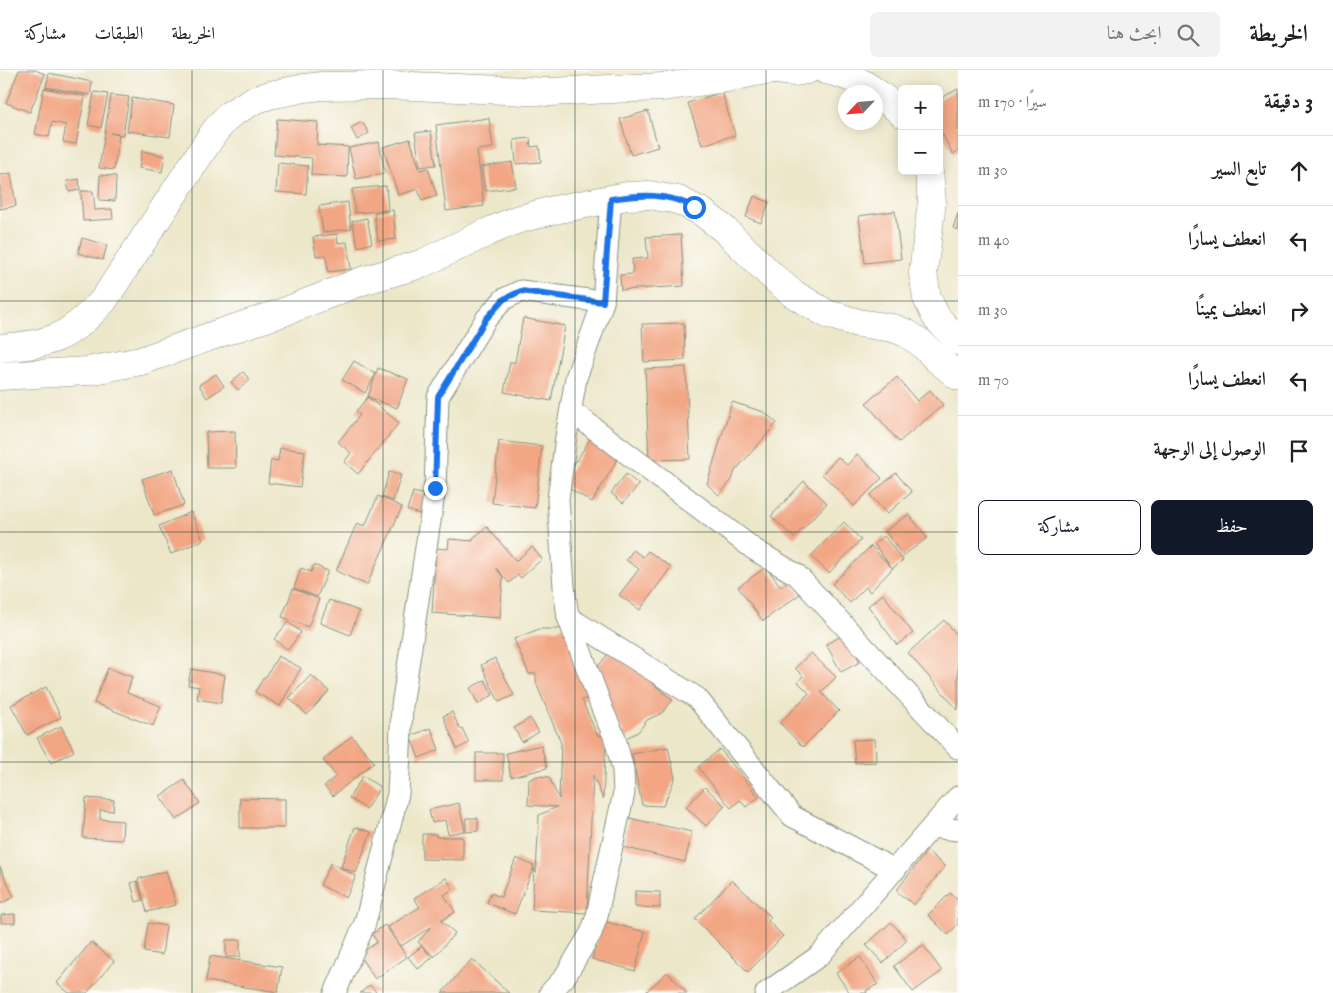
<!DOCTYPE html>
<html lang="ar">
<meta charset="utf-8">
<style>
body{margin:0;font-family:"IM FELL English",Amiri,serif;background:#f2f2f2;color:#202124;direction:rtl}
.controls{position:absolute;right:15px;top:15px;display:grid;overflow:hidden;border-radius:8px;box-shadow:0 2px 12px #0003}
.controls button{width:45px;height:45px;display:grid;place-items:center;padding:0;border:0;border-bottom:1px solid #e0e0e0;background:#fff;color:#202124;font:25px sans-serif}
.compass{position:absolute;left:838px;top:15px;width:45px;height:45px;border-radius:50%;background:#fff;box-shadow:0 2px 12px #0003;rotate:244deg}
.stop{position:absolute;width:15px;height:15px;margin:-11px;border:4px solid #1a73e8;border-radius:50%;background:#fff}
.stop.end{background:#1a73e8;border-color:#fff;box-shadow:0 1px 5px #0008}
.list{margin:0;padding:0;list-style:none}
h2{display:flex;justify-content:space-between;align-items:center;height:65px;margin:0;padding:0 20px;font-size:21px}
h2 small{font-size:16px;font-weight:400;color:#757577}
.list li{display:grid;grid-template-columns:32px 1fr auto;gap:15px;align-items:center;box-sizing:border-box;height:70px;padding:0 20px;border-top:1px solid #e0e0e0}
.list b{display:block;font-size:19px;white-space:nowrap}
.list em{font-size:16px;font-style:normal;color:#757577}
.actions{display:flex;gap:10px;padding:15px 20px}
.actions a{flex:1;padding:11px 0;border:1px solid #111827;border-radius:8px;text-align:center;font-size:18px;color:#111827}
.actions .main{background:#111827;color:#fff}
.icon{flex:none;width:28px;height:28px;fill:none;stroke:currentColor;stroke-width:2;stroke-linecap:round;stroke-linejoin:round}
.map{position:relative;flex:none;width:958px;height:923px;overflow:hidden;direction:ltr}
header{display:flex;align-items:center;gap:30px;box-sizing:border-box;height:70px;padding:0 25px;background:#fff;border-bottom:1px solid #e0e0e0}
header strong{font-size:24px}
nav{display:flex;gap:28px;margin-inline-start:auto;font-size:18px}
.search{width:350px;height:45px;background:#f2f2f2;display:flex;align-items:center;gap:12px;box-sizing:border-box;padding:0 18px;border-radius:8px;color:#757577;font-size:19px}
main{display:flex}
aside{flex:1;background:#fff}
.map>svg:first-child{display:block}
.building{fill:#f2a684}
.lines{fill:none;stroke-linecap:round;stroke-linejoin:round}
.minor-casing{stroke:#86927f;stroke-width:23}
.major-casing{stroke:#86927f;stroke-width:29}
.minor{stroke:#fff;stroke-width:21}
.major{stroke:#fff;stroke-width:28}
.route{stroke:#1a73e8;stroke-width:6}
.grid{fill:none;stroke:#1f3d34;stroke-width:1;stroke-opacity:0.55}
</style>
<header>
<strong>الخريطة</strong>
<div class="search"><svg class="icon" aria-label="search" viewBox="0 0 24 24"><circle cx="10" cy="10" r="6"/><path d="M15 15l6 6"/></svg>ابحث هنا</div>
<nav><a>الخريطة</a><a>الطبقات</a><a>مشاركة</a></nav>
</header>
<main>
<aside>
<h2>3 دقيقة<small>سيرًا · 170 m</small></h2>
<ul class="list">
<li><svg class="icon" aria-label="ahead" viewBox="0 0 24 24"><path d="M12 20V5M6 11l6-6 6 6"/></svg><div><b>تابع السير</b></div><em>30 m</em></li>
<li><svg class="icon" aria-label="left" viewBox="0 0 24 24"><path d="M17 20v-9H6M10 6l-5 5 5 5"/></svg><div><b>انعطف يسارًا</b></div><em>40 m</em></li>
<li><svg class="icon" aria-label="right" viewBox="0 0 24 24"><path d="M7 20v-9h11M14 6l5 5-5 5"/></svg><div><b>انعطف يمينًا</b></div><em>30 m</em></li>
<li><svg class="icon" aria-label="left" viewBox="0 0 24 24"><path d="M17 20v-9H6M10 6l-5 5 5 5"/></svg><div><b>انعطف يسارًا</b></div><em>70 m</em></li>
<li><svg class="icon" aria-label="arrive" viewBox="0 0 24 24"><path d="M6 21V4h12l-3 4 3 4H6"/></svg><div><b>الوصول إلى الوجهة</b></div></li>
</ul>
<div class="actions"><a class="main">حفظ</a><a>مشاركة</a></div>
</aside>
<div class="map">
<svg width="958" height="923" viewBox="0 0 958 923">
<rect width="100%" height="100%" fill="#fdfcf7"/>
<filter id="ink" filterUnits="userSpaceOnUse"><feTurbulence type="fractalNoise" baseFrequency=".02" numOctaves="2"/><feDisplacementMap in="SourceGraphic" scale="10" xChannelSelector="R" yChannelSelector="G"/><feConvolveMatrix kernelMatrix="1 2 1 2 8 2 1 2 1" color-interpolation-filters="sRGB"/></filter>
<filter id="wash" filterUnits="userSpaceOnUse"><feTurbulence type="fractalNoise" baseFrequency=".0096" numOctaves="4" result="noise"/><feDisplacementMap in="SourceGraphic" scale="20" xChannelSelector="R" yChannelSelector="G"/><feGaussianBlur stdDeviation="1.12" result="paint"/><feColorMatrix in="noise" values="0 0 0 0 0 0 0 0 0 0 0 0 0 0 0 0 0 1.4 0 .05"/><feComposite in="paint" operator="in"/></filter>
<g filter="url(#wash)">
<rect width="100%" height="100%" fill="#ede7ca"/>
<g id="blocks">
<!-- building -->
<g class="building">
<polygon points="19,0 35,0 45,4 30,42 6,33"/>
<polygon points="49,3 92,12 90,25 46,17"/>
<polygon points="44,18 85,26 76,74 63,72 66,55 52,52 49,67 35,64"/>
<polygon points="958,19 958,81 953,84 939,58 939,29"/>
<polygon points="94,22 108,24 101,58 88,55"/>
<polygon points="722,22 735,65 702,75 688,33"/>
<polygon points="111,25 129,27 123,65 110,63 119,65 114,100 99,98"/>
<polygon points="132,28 174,35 170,67 127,61"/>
<polygon points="648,41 658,77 631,85 620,49"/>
<polygon points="489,48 493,78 477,80 484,136 446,141 436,55"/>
<polygon points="277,49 318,52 317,75 348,77 347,107 311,105 312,88 274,85"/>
<polygon points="362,52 369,63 357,70 351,58"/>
<polygon points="431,61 436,95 420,97 415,63"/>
<polygon points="530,68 531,77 539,76 541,92 516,94 514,70"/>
<polygon points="410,69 420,100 428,98 437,126 422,131 418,119 398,125 383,77"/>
<polygon points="379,72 385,103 356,109 349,78"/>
<polygon points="142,81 165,86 162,102 139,98"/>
<polygon points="512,92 516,117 485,121 481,97"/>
<polygon points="278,93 308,96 306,124 276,122"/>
<polygon points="11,103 16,136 0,139 0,105"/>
<polygon points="100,105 116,106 115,131 99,130"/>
<polygon points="79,109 80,120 69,122 67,111"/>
<polygon points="386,116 388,140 355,143 352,119"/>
<polygon points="81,121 93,121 95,140 112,139 113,149 83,151"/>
<polygon points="754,126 769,132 761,153 746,147"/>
<polygon points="348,132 351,159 323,162 319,136"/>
<polygon points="393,140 396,169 378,171 374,143"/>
<polygon points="895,141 901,189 865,193 859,146"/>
<polygon points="958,143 958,160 953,158"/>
<polygon points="367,148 372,173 358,177 352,151"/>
<polygon points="337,164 338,173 347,172 351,199 328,202 326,185 316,186 313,167"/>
<polygon points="681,165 684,216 621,220 620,205 633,204 632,189 648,188 646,167"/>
<polygon points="82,168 107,175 103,190 78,183"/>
<polygon points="523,248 565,256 551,331 504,322 510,292 515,292"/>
<polygon points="684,253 685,290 644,292 642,254"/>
<polygon points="354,291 376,304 365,323 342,310"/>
<polygon points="686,297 690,389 649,390 645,299"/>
<polygon points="378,298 408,309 397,338 368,327 399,353 358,404 344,392 351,383 338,372 360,345 356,341 368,327"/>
<polygon points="243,302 250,310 238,320 231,312"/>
<polygon points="216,304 224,316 207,328 199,315"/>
<polygon points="897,307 917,331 930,320 943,335 899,372 866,333"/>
<polygon points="732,332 764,342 777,353 735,401 732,410 719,425 707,414"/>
<polygon points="235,361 236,398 207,398 206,362"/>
<polygon points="590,369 619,387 592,432 562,414"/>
<polygon points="499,371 542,376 535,438 492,433"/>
<polygon points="280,378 305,381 300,417 268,413 271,390 278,391"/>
<polygon points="857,384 882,408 854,436 822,404 838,387 847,395"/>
<polygon points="173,399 184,435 154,445 142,409"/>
<polygon points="389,402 401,405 393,431 382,427"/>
<polygon points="896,403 912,422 887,444 870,425"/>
<polygon points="626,404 639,415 623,433 611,423"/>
<polygon points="804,411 827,433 794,468 771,446"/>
<polygon points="413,422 429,426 423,445 407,440"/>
<polygon points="378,426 402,437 367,515 336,501 357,453 365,456"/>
<polygon points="191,442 203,470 171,484 159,456"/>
<polygon points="909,444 927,468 903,486 885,461"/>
<polygon points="844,452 861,470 829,503 811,486"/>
<polygon points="487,457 516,491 532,477 542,489 521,508 518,505 509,513 496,498 503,507 500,548 432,543 436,478 448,479 449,469 473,471 472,469"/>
<polygon points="884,466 903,490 893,498 870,522 866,517 850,533 832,514 871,476 892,498 874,474"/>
<polygon points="633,480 643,487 648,481 671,497 640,540 619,525 639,499 626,490"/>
<polygon points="314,495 328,501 317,527 294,518 301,498 311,502"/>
<polygon points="766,497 781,517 790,510 800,524 763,551 738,517"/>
<polygon points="293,519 319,529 308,557 282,547"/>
<polygon points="883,524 913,563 897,575 868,536"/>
<polygon points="329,530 359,541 350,565 320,553"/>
<polygon points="944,550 958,566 958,640 908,583"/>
<polygon points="288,552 301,562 288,580 274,569"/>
<polygon points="564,557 593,626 582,630 597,665 606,666 603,729 593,705 587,843 532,840 534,798 536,803 539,745 557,737 528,735 529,710 537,706 549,707 559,729 561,673 536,613 536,604 529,604 514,569 539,559 558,559"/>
<polygon points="846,564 860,592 841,602 826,574"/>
<polygon points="811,583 836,607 821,622 839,641 803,677 780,653 809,623 798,612 803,606 795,598"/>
<polygon points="608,584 616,584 673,630 662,643 647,650 638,662 626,668 592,604"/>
<polygon points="278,586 301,598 280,636 255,622 264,607 266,607"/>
<polygon points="495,588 514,625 499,632 481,595"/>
<polygon points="108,598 132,607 127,623 161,636 153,656 94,633"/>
<polygon points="191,599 225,605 221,633 197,629 199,617 188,615"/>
<polygon points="311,605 329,621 307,645 289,628"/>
<polygon points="485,610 493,625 478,634 470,618"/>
<polygon points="46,617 61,647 27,665 11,635"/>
<polygon points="452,642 460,659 462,658 469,673 457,679 443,646"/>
<polygon points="530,648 539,662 522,672 514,658"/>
<polygon points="61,656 74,681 51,693 37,668"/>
<polygon points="431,658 439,680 419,688 410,666"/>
<polygon points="352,666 374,692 333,726 324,716 336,706 323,690"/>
<polygon points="875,669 876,692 855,693 853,670"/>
<polygon points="541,675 547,698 511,707 506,683"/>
<polygon points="668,677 675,708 663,736 642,735 632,684"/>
<polygon points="720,679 759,727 746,737 740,730 731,738 698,697"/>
<rect x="476" y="683" width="27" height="27"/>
<polygon points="363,706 380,717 366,739 349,728"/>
<polygon points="184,710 200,733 176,750 160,726"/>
<polygon points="705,717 725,736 706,756 686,737"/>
<polygon points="86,728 114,730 113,741 100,740 100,749 123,751 122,770 83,768"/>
<polygon points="240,728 285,729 285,758 240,758"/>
<polygon points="459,733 465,761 448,764 445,750 432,753 429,740"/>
<polygon points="466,748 478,748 478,761 466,762"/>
<polygon points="629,748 692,762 685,792 623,777"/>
<polygon points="355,757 371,762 356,803 341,797"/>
<polygon points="422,764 436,764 436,767 463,767 463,790 422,789"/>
<polygon points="927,781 945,796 914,835 896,821"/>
<polygon points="516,788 534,796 515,844 487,833 491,823 501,827"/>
<polygon points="331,793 356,806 346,828 320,815"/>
<polygon points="0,797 14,827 0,834"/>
<polygon points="166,801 176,835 147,842 138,809"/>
<polygon points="446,808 453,819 444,825 455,842 441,851 455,863 434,887 418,872 431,857 401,876 388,857 420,837 414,828"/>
<polygon points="732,810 771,847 768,851 783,866 748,902 695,849"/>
<polygon points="137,811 143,830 136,832 131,813"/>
<polygon points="635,821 660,822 660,838 635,837"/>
<polygon points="950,823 958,830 958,854 948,865 928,845"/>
<polygon points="15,844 15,853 1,853 1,845"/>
<polygon points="603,851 645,862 635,901 592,889"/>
<polygon points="891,852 907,870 883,893 866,875"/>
<polygon points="148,853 166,856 162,885 144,882"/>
<polygon points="385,855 407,887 375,909 359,885 377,872 372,864"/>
<rect x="226" y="870" width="14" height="17"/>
<polygon points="91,872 114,891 87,923 69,923 57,913"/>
<polygon points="923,875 942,901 913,922 894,896"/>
<polygon points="422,876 432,888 418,899 408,887"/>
<polygon points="210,886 282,897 278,922 206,911"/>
<polygon points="860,887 878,914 866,921 867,923 850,923 836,903"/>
<polygon points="472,889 509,923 442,923"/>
<polygon points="667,902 687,923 645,923"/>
<polygon points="370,915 377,923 360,923"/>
</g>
</g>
</g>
<g filter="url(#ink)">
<use href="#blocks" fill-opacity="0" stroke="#86927f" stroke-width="1"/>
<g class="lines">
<defs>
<g id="minor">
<polyline points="571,341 755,480 797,505 958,678"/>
<polyline points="568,547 697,628 792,746 895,800"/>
<polyline points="932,757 958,760"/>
<polyline points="335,923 365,853 398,724 402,636 435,418 438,327 486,249 504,229 521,221 603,232 611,129"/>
<polyline points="550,923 564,908 591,863 597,846 602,821 624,723 623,700 615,668 603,641 568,547 564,517 558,429 566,367 576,308 603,232"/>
<polyline points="766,923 819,886 958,727"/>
</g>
<g id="major">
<polyline points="776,0 795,2 807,0"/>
<path d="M825,0C851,5 866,14 886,30C891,34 897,38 902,43"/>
<polyline points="929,101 932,132 923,203 927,228 936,247 958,271"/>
<path d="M0,278C52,274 67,269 103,231L215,61L229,45L254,30L270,25L305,18L322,16L388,15L550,22L610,19L663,17L727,8L754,2L774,0"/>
<polyline points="0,306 88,301 141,291 220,263 281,243 362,211 421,194 488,162 516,150 554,140 611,129 627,126 649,125 678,130 702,142 725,160 773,207 792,223 827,244 858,253 893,258 906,263 921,273 937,289 958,306"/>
</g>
</defs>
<!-- minor casing -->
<use href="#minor" class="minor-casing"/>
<!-- major casing -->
<use href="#major" class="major-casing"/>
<!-- minor -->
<use href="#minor" class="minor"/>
<!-- major -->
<use href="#major" class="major"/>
</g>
</g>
<g class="lines" filter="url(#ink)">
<!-- route -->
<path class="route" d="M435,418L438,327L486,249L504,229L521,221L603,232L611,129C642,124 666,123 694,137"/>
</g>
<!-- grid -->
<path class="grid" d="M192,0V923M383,0V923M575,0V923M766,0V923M0,231H958M0,462H958M0,692H958"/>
</svg>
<div class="controls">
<button>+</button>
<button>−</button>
</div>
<svg class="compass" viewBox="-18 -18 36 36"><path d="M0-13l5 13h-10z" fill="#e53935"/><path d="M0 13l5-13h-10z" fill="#757577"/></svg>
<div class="stop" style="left:694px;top:137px"></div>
<div class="stop end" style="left:435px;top:418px"></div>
</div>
</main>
